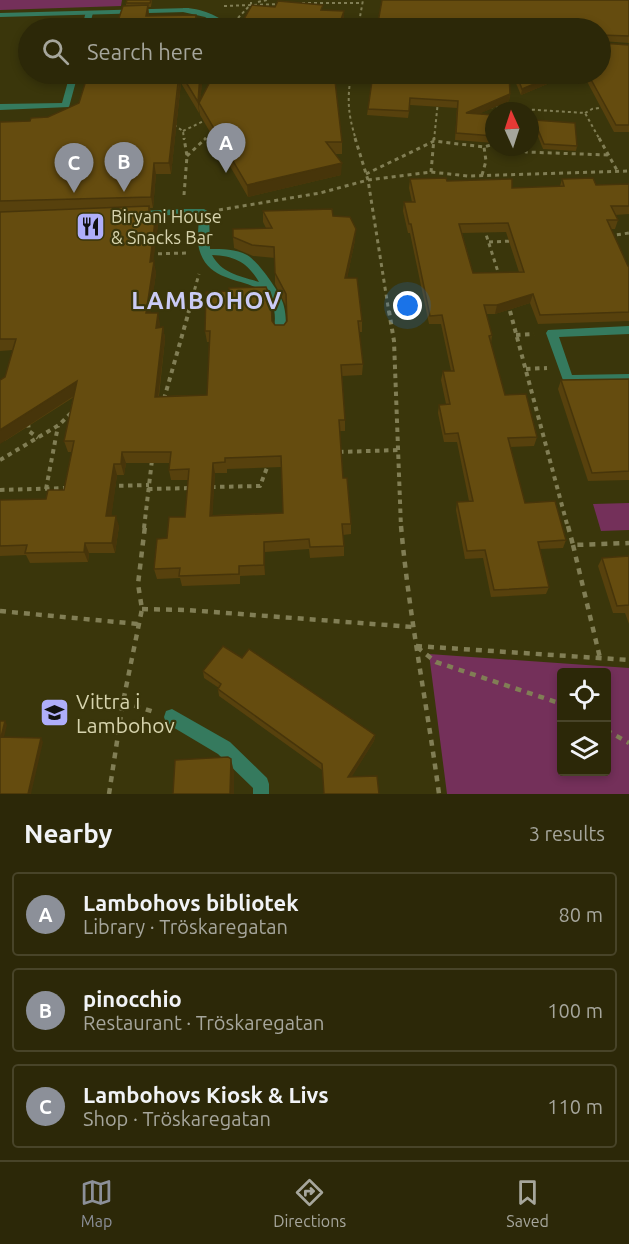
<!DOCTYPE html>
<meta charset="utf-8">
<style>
body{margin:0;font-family:Ubuntu,sans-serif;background:#383416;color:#f1f3f6}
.controls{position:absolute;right:18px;bottom:18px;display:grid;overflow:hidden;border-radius:6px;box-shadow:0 3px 9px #0003}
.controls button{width:54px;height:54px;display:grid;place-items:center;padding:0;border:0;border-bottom:2px solid #484429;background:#2c2808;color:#f1f3f6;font:30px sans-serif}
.compass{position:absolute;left:485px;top:102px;width:54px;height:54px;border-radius:50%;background:#2c2808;box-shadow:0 3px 9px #0003;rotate:357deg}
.you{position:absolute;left:408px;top:306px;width:21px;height:21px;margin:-15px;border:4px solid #fff;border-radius:50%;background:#1a73e8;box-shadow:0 0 0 9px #1a73e833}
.badge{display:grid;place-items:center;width:39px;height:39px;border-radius:50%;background:#8c9099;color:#fff;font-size:20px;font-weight:700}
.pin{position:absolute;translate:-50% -50px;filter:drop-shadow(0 2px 3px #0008)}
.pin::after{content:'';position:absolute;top:32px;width:21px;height:18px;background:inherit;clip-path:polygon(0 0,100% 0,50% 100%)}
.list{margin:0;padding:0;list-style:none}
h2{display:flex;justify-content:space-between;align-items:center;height:78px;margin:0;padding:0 24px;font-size:26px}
h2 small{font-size:20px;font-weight:400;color:#a6a69c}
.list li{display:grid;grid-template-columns:39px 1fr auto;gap:18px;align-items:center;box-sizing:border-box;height:84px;margin:0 12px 12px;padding:0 12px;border:2px solid #484429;border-radius:6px}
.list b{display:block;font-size:22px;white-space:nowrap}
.list p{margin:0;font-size:20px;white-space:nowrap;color:#a6a69c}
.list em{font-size:20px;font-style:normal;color:#a6a69c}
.icon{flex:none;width:33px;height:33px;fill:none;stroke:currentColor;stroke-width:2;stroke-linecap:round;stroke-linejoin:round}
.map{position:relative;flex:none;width:629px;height:794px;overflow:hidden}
.search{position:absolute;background:#2c2808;box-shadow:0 3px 9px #0003;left:18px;right:18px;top:18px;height:66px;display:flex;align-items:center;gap:15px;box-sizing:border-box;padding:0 21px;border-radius:33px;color:#a6a69c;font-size:22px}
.sheet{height:366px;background:#2c2808}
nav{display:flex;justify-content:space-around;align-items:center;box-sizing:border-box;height:84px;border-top:2px solid #484429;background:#2c2808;font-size:16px;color:#a6a69c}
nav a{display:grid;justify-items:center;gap:3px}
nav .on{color:#8c9099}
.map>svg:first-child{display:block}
.green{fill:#74305a;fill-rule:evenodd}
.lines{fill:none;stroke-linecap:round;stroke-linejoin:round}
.path-far3{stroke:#817e55;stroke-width:2;stroke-dasharray:3 3;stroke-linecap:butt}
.path-far2{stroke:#817e55;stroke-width:3;stroke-dasharray:4 4;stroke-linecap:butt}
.path-far1{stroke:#817e55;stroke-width:4;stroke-dasharray:4.5 4.5;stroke-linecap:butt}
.path{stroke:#817e55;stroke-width:4.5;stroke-dasharray:6 6;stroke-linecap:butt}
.lane{fill:#357a5e;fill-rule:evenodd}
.street{fill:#357a5e;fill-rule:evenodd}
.wall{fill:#57410d;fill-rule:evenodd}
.shaded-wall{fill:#47350a}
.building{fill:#654c0f;stroke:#47350a;stroke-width:1.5;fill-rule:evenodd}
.labels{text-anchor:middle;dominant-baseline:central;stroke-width:4.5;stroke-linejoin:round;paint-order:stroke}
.poi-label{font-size:18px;fill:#d7d4ae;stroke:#3a360b;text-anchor:start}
.near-poi-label{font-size:21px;fill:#d7d4ae;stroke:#3a360b;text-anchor:start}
.district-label{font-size:24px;font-weight:bold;letter-spacing:1.5px;fill:#cacbf6;stroke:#3a360b}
</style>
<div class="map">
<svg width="629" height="794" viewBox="0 0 629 794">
<rect width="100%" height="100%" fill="#3a360b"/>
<!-- green -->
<g class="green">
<polygon points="0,0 122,0 121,6 0,10"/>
<polygon points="629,503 629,530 601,531 593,504"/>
<path d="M429,654L629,668V794H447ZM562,672H606V772H562Z"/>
</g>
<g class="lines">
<!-- path-far3 -->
<g class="path-far3">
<polyline points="258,2 267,0"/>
<polyline points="302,3 361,3"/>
<polyline points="224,6 280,4"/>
<polyline points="238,18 251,4 251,0"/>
<polyline points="358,28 363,0"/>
<path d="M351,74C347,101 348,114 356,140"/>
<polyline points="490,107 585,113 600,140"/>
<polyline points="585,113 592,109 605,107"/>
<polyline points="174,125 183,131 184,140"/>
<polyline points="183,131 208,119"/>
<polyline points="204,140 215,130"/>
<polyline points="434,140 438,101"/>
</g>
<!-- path-far2 -->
<g class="path-far2">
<polyline points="355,138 368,180 389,313"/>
<polyline points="599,138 618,172"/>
<polyline points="517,147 526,152 608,155"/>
<polyline points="187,156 206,138"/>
<polyline points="431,172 434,138"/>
<polyline points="366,174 434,141 484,147 494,144"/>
<polyline points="482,175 486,161 484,147"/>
<polyline points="184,195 187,156 184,138"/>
<polyline points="219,210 320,193 368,180 431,172 468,176 629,171"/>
<polyline points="484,228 499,275"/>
<polyline points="609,236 629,233"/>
<polyline points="489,242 512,241"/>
<polyline points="150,254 187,253"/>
<polyline points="508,305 510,313"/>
<polyline points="188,313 199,274"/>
</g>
<!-- path-far1 -->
<g class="path-far1">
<polyline points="389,311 394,341 401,528"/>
<polyline points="510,311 568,528"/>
<polyline points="516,335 534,334"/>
<polyline points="526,369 547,368"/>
<polyline points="164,399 189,311"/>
<polyline points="28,423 29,431 38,438"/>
<polyline points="339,452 398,450"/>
<polyline points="0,460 59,425 73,411"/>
<polyline points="110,486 149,485"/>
<polyline points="211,487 260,486 268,465"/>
<polyline points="46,489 58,426"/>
<polyline points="148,489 192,488"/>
<polyline points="0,490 67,488"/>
<polyline points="144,528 152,460"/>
</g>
<!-- path -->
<g class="path">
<path d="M401,526C409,616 427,704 439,794"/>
<polyline points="568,526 573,545 629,543"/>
<polyline points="573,545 600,658"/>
<polyline points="142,609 187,610 413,627"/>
<polyline points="0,611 138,624"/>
<polyline points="416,646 629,660"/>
<polyline points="417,647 436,662 562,704"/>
<polyline points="123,702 154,712"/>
<polyline points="606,730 629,743"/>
<polyline points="109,794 123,702 142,609 138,584 145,526"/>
</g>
<!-- lane -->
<g class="lane">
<path d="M183,8C200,8 220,15 230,28H223L205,17L183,12Z"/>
<polygon points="86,11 93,13 89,28 82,28"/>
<polygon points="70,74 78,74 69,107 0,110 0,104 62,103"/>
<path d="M204,209L209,212L210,249C222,249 236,249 247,255C258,261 279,291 283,303C286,312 286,322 286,331L284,334H276L274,331C275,322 276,312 272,303C262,275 212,289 200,252C196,241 199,226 199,215H183L178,212L183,209ZM212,255C235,256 247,262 259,282C241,276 222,274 212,255Z"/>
</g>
<!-- street -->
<g class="street">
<polygon points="189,8 189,12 186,12 0,17 0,13"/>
<polygon points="183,209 186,210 186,214 139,217 134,214 139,211"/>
<polygon points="629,326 629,334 559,337 572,375 629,374 629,382 564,383 546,333 548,330"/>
<polygon points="172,709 230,742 267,778 269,784 269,794 253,794 253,788 218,754 166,723 164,717 166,711"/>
</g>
</g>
<!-- wall -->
<g class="wall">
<polygon points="152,0 151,7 148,7 149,16 196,15 197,24 116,27 126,6 126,3"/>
<polygon points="629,0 629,43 601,41 602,43 629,45 629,132 614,132 583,74 600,74 600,28"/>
<path d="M88,74H203L200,100L220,78L230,79L228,74H326L323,81L342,142V154H335L341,175L248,197L200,115L199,109V113L181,83L171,174H156L153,208H150L151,213L158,224L153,261L156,273L150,313L160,324L159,327H163L165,339L159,396L207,395L209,342H207L205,331L272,322L275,325H284L287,321L286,306L275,284V258L253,256L234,248L233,237L266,228L263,222V211L333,216L355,240L347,278L362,321V332H359L363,364L362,375L342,376L345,420V431H340L343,478L351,524V534L343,535L344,546V556L310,558L309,549L265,552V575L240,576V584L182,586L180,578L157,579L154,569L167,538L185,517L188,480H171L169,470L170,463H126L124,475H117L111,516L119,526L115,553H89L88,562L30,563L26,555L0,556V500L46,499L64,490L72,452H68L64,441L74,397L5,441V377L13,350L0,351V122L30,121L48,117L79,103ZM281,467L283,513L212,515L215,473H227V469Z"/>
<polygon points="373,74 510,94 509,101 478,114 494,115 494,143 455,140 457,108 410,105 408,118 367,115"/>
<polygon points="512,74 571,74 521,95"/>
<polygon points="534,120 577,146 576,151 543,149 533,124"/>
<path d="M410,179L447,181L512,188L560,186L562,179L596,185L629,184V214L615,215L618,220L615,229H611L628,266H629V321L538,324L530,303L495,314H486L492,335L491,343L505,395L537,437L534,446L510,447L525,503L566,540L563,548L540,549L549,587L546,594L491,597L483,558L465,559L456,510L457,502L469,501L457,442H444L438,413L439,405L446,404L441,380L443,371H451L441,324H429L410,233H408L403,211L404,202H412L409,188ZM506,232L519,272L473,273L462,233Z"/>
<polygon points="629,379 629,480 588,481 558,389 561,380"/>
<polygon points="629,556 629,624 625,613 613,613 598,566 602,558"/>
<polygon points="242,658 375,735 374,741 351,777 379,794 322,770 219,696 218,689 219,688 204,678 203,671"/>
</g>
<!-- shaded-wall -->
<g class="shaded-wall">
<polygon points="148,5 149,15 146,16"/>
<polygon points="344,11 344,22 342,28 338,28"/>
<polygon points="180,74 181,83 171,174 169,163"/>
<polygon points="200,74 203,74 200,105 199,103 199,113 198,102"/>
<polygon points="322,74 326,74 319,93 319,81"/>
<polygon points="558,74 571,74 521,95 522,89"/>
<polygon points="510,94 509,101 465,120 466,113"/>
<polygon points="154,163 156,174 153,208 151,197"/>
<polygon points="342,163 341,175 248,197 247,185"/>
<polygon points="156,213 158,224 152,273 150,262"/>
<polygon points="356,229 355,240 345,289 345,278"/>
<polygon points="154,261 156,273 149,324 146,313"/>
<polygon points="533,294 530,303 495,314 497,305"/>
<polygon points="158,313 160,324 158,339 156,328"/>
<polygon points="163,327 165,339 157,408 155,397"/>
<polygon points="77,381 80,392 0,444 0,430"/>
<polygon points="122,452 126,463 124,475 121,464"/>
<polygon points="213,463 215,473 212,526 210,516"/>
<polygon points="114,464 117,475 110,527 106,516"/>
<polygon points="116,516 119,526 115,553 112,543"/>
<polygon points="264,542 265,552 265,575 264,565"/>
<polygon points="85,543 89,553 88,562 84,552"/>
<polygon points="5,721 7,725 3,741 1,737"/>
<polygon points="375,735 374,741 348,783 348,777"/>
<polygon points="41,738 43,742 31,794 28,794"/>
<polygon points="231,759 234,772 234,794 230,794"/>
</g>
<!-- building -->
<g class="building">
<polygon points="127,0 151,0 150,3 126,3"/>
<polygon points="382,0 629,0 629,36 600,35 600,28 377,28"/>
<polygon points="278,1 323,5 321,10 344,11 338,28 239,28 252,5 275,7"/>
<polygon points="148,5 146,16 196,15 195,24 205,24 205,28 105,28 105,27 116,27 123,6"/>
<polygon points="600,37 602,43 629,45 629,125 616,125 588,74 600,74"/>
<polygon points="88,74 179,74 169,163 154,163 151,197 0,201 0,122 30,121 31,118 48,117 79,103"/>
<polygon points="181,74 200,74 198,102"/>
<polygon points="214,74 219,74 220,78 230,79 229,74 322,74 319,81 335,81 342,142 326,142 342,163 247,185 199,103"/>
<polygon points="373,74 509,74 510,94 466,113 494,115 494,136 456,133 458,101 410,98 409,111 368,109"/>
<polygon points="516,74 558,74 522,89"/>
<polygon points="534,120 575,123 577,146 544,144"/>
<path d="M446,178L447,181L512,179V188L564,186L562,179L593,178L596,185L629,184V206H611L618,220H607L628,266H629V312L540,315L533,294L497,305H484L492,335L489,336L505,395L526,394L537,437L508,438L525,503L555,501L566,540L538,542L549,587L494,590L485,550L467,551L457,502L473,501L458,433L445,434L439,405L450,404L443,371H454L442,315L430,316L411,224H409L404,202H415L410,179ZM508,223L524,272L473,273L459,224Z"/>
<path d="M149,206V213H156L150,262L154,261L146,313H158L156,328L163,327L155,397L207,395L210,331H205L206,292L229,291V288L266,287L271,299L272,321L275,325H284L287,321L286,294L275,273L274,247L252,245L233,237V229L272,228L263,211L332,209L333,216L350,217L356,229L345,278H357L362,321H358L363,364L341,365L345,420H339L343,478H347L351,524H342L344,546L310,547L309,539L264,542V565L239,566V574L179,576L180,568L154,569L157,539L167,538L169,517H185L189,469L169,470L171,452H122L121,464H114L106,516H116L112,543H85L84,552L25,553L27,545L0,546V500L46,499L48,490H64L74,441H64L77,381L0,430V380L5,377L16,339H0V212ZM281,456L283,513L210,516L213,463L225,462V458Z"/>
<polygon points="629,379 629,471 592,473 561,380"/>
<polygon points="629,556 629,605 617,606 602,558"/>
<polygon points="223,646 242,658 249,649 375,735 348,777 377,776 379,794 324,794 322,764 218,689 221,684 203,671"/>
<polygon points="0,721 5,721 1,737 41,738 28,794 0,794"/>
<polygon points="228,757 231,759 230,794 173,794 175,760"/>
</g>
<!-- icons -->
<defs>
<symbol id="restaurant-square" viewBox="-11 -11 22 22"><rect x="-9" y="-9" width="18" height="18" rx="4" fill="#afaefa" stroke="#3a360b"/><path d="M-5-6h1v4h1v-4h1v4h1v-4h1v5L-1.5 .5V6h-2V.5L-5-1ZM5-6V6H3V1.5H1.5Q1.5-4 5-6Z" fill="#111"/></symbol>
<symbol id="school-square" viewBox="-11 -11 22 22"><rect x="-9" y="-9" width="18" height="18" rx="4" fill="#afaefa" stroke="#3a360b"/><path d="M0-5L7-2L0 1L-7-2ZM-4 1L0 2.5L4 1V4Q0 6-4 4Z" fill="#111"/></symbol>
</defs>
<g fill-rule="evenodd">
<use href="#restaurant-square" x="74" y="210" width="33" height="33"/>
<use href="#school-square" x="38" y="696" width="33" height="33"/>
</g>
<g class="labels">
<!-- poi labels -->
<g class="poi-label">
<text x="111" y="216">Biryani House<tspan x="111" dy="21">&amp; Snacks Bar</tspan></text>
</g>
<!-- near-poi labels -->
<g class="near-poi-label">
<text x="76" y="701">Vittra i<tspan x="76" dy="24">Lambohov</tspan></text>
</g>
<!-- district labels -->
<g class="district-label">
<text x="207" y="300">LAMBOHOV</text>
</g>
</g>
</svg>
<div class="controls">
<button><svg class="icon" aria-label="locate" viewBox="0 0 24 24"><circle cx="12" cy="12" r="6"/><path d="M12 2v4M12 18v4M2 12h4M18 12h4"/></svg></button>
<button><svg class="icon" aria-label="layers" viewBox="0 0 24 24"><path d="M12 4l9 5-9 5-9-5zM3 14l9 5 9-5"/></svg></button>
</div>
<svg class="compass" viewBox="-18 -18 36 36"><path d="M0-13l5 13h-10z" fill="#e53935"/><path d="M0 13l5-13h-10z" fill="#a6a69c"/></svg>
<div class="you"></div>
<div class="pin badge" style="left:226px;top:173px">A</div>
<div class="pin badge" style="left:124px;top:192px">B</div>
<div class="pin badge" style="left:74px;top:193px">C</div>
<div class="search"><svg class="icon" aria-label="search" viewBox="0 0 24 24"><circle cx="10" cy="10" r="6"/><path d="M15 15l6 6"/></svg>Search here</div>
</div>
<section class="sheet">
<h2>Nearby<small>3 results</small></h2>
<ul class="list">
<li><span class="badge">A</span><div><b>Lambohovs bibliotek</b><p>Library · Tröskaregatan</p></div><em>80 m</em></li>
<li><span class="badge">B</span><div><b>pinocchio</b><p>Restaurant · Tröskaregatan</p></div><em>100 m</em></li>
<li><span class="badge">C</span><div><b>Lambohovs Kiosk &amp; Livs</b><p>Shop · Tröskaregatan</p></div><em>110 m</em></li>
</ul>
</section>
<nav>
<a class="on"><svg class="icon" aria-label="map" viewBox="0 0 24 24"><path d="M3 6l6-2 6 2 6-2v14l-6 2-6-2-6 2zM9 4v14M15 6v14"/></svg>Map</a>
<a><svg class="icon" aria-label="directions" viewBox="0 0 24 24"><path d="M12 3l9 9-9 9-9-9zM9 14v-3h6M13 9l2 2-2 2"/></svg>Directions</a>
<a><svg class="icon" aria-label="saved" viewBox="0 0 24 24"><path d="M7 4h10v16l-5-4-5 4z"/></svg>Saved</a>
</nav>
